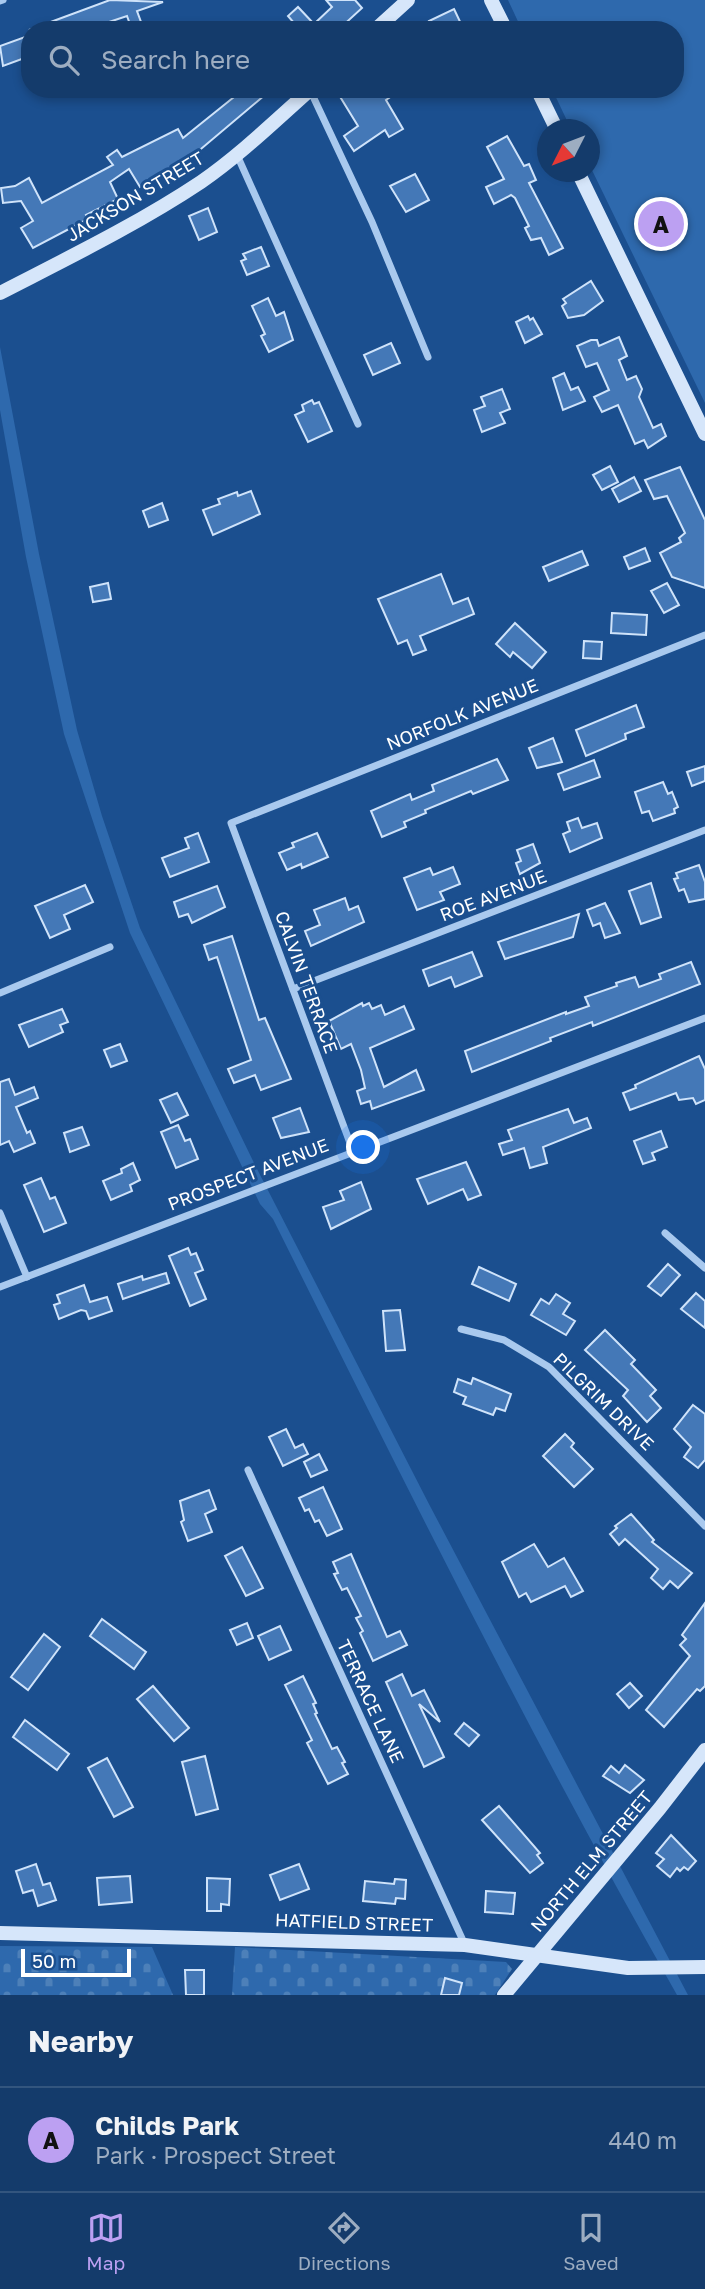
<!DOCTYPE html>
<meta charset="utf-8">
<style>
body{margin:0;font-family:"Golos Text",sans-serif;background:#214673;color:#f1f3f6}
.compass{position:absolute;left:537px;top:119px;width:63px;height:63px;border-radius:50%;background:#143b6b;box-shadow:0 4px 10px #0003;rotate:228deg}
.scale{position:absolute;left:21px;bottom:18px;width:110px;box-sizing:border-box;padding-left:7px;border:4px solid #fff;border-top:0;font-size:19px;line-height:24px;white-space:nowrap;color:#fff;-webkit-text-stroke:5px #1b4f8f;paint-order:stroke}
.you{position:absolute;left:364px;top:1148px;width:24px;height:24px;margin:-18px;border:5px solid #fff;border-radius:50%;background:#1a73e8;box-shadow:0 0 0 10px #1a73e833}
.badge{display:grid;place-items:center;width:46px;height:46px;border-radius:50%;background:#bca0f2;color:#111;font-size:23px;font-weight:700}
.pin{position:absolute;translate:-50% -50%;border:4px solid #fff;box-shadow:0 2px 7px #0006}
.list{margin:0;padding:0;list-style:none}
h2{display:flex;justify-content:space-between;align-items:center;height:91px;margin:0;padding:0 28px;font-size:30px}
h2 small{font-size:23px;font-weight:400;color:#9dadc1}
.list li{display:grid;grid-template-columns:46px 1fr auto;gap:21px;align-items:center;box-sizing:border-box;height:105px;padding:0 28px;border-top:2px solid #33557e}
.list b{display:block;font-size:26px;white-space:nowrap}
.list p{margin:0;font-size:23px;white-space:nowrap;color:#9dadc1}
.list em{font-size:23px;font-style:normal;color:#9dadc1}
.icon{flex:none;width:38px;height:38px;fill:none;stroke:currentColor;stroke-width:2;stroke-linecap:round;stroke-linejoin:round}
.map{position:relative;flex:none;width:705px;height:1995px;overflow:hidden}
.search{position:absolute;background:#143b6b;box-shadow:0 4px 10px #0003;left:21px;right:21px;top:21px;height:77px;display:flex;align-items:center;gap:18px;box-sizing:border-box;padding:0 24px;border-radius:28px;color:#9dadc1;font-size:26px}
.sheet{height:196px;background:#143b6b}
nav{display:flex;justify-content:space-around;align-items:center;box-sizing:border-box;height:98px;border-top:2px solid #33557e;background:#143b6b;font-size:19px;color:#9dadc1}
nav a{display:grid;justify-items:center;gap:4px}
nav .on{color:#bca0f2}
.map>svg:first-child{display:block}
.cemetery{fill:url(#cemetery-stones)}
.park{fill:#2e69ad}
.building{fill:#4478b7;stroke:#cfe3fa;stroke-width:2}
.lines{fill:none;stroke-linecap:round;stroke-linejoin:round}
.street{stroke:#a9c9ee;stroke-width:7}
.secondary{stroke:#d6e6fa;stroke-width:14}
.labels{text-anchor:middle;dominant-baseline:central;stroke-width:6;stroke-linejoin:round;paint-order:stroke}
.street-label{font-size:18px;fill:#fff;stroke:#1b4f8f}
</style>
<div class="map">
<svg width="705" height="1995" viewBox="0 0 705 1995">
<defs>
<pattern id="cemetery-stones" width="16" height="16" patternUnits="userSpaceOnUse" patternTransform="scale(1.75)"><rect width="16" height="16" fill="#2e69ad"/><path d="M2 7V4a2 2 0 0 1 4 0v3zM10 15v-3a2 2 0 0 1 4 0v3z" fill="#4d80b9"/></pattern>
</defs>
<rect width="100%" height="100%" fill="#1b4f8f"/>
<!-- cemetery -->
<g class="cemetery">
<polygon points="0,1946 152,1947 173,1995 0,1995"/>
<polygon points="235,1947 506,1962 512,1969 495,1995 232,1995"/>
</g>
<!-- park -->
<g class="park">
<polygon points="508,0 705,0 705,403 590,166 590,130 571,129 552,89 675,89 675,30 522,30"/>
<path d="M0,347L39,554L77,730L102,816L140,928L255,1165L430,1506L688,1995H677C533,1742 403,1480 273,1219L260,1204L130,933L64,734L26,557L0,410Z"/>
</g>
<!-- building -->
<g class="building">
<polygon points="110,0 163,2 137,11 144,30 132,30 127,16 85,30 29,30"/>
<polygon points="326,0 355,0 362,8 338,30 300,30 288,16 298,7 314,24 332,7"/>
<polygon points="454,9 464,30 433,30 429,21"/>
<polygon points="25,37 30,39 30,56 3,66 0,46"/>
<polygon points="244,89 272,89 195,154 140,187 129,169 110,182 118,199 86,215 88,219 33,248 21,228 33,221 21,201 3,203 1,188 15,186 29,178 42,203 113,165 107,157 117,150 122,157 178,129 183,138"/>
<polygon points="348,89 402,89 386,100 403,129 389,137 385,130 354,151 344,136 358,126 339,95"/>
<polygon points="507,136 524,166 529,164 536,180 529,183 563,248 549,255 541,238 531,240 525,228 529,226 515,198 511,195 494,204 486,187 504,179 487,147"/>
<polygon points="415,174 429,200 406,212 390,186"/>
<polygon points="208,208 217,232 199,240 189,216"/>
<polygon points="261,247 269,266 247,275 241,261 246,259 243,254"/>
<polygon points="591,281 603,301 584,315 568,318 562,306 566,303 563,299"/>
<polygon points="268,298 276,316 284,312 293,340 269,352 261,336 265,334 252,306"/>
<polygon points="528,316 530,320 533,318 542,334 525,343 516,322"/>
<polygon points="619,337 627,356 619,360 627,380 636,376 642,389 639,397 653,428 661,424 666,436 648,448 644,440 635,444 618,405 602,412 594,397 609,390 597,363 586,367 577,346 591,340 597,340 599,346"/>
<polygon points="391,343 400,363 373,375 364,355"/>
<polygon points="564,373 571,390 578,387 585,401 563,410 553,378"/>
<polygon points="502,389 510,409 500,413 505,423 482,432 474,410 485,406 481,397"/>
<polygon points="312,400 314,404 319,402 332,431 308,442 295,415 304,411 302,405"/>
<polygon points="610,466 618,482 602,490 593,475"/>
<polygon points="680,467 705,520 705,588 672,577 660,553 681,542 679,538 685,533 667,496 654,499 645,480"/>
<polygon points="634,477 641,491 619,502 612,489"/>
<polygon points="251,491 260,514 213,535 203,510 220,504 218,499 237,492 238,496"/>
<polygon points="162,503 168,520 149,527 143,511"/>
<polygon points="645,548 650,561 629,569 624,557"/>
<polygon points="582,551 588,565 549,581 543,567"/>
<polygon points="441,574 453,604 468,598 474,614 420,636 426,650 413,655 407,640 398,644 378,599"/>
<polygon points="108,583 111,599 93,602 90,587"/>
<polygon points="667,583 679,605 664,613 651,591"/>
<polygon points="612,613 647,615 646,635 611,633"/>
<polygon points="515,623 546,652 532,668 513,652 510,657 496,644"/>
<polygon points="584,641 602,642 601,659 583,658"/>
<polygon points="636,705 644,727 625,734 626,739 586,756 576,730"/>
<polygon points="553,738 562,762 537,768 529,748"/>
<polygon points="497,759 508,780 473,794 471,791 425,810 426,813 404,822 406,827 382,837 371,811 410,794 412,800 434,791 432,785"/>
<polygon points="594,760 600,777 564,790 558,774"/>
<polygon points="705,766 705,781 692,786 687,772"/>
<polygon points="663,782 668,794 672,792 678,807 674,809 675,813 653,821 649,811 642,813 635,792"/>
<polygon points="578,818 582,828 597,823 602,838 570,852 563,834 570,831 567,822"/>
<polygon points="198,833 209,862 170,877 162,858 189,848 185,838"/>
<polygon points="317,833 328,857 302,868 301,864 287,870 279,853 294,847 292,843"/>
<polygon points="533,844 540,863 520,874 516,863 521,861 517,850"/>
<polygon points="699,865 705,882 705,899 689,902 684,889 679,891 674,879 678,878 676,873"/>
<polygon points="453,867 460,884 440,892 444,900 417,910 404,878 430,868 433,875"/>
<polygon points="651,883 661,917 641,924 629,891"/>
<polygon points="85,885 93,902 64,915 70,929 50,938 35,906"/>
<polygon points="217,886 225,907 192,923 188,914 179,917 174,902"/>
<polygon points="345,898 349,910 358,906 364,922 311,946 305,931 320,925 314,910"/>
<polygon points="605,903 620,933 605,938 600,923 593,926 587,910"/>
<polygon points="579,914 573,937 505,959 498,942"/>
<polygon points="232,936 259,1020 265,1018 291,1079 261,1090 255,1075 234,1083 228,1069 251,1060 217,957 209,960 204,945"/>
<polygon points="472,952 482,976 455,987 451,977 429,986 423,970"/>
<polygon points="691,962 700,984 593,1026 592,1022 550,1038 551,1041 472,1072 465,1051 566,1012 566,1014 589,1006 585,997 617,986 616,983 635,977 639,987 661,979 659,974"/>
<polygon points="362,1003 363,1006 369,1003 372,1009 381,1005 385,1015 404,1006 414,1029 370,1048 384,1087 416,1070 424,1090 372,1109 370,1101 361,1104 357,1091 365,1088 361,1070 351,1044 341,1049 329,1021"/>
<polygon points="62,1009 68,1022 60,1025 63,1032 29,1047 19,1025"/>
<polygon points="120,1044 127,1061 111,1067 104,1050"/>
<polygon points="699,1056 705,1069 705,1100 696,1104 693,1098 679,1100 676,1093 630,1110 623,1093 636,1088 635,1085"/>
<polygon points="9,1079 15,1095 34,1087 38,1098 16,1107 27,1133 30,1131 35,1143 14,1152 9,1141 0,1145 0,1082"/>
<polygon points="177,1093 188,1115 171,1123 160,1100"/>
<polygon points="300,1108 309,1132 281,1138 273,1118"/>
<polygon points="568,1109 574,1123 587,1118 591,1128 543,1147 547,1163 530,1168 524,1148 503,1155 499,1144 512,1140 508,1130"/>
<polygon points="178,1125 185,1141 190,1139 198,1159 176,1168 161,1132"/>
<polygon points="82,1127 89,1145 70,1152 64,1133"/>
<polygon points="661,1131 667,1147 652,1153 655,1160 643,1164 634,1141"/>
<polygon points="466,1162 481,1195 468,1200 463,1189 428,1204 417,1179"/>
<polygon points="133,1163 140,1180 130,1185 132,1191 111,1200 103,1181 122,1173 121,1169"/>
<polygon points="41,1178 50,1199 55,1197 66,1223 44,1232 24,1185"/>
<polygon points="361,1182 371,1209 331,1229 323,1207 344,1200 340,1191"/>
<polygon points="188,1248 191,1255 196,1253 203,1270 195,1273 206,1299 190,1306 169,1256"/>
<polygon points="668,1264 680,1275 661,1296 648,1286"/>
<polygon points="479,1267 516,1284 509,1301 472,1284"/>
<polygon points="166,1273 169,1283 123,1299 118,1284 142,1276 143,1280"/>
<polygon points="84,1285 90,1302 107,1297 112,1311 89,1319 86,1311 81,1310 59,1319 54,1305 60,1303 57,1295"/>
<polygon points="696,1293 705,1301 705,1328 681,1309"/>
<polygon points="556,1294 570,1303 563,1314 575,1321 566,1335 531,1315 541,1299 549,1304"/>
<polygon points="400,1310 405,1350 386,1351 383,1311"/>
<polygon points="605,1330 635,1360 631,1364 656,1390 650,1396 661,1408 647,1422 623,1396 628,1390 585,1350"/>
<polygon points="473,1378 511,1394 505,1411 496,1408 493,1415 463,1404 466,1397 454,1392 458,1379 471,1384"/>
<polygon points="693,1405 705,1414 705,1460 698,1468 684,1457 691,1447 674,1429"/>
<polygon points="286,1429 295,1448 303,1444 308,1454 283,1466 269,1437"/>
<polygon points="565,1434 574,1443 571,1447 593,1469 574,1487 543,1456"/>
<polygon points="319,1454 327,1470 311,1477 304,1462"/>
<polygon points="323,1487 342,1529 327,1536 319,1520 315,1522 309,1509 305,1511 299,1498"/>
<polygon points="209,1490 216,1509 205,1514 212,1532 188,1541 181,1522 184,1520 180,1501"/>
<polygon points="631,1514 654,1540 652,1542 692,1573 678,1588 670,1581 663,1589 651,1578 658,1569 625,1539 619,1545 610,1534 617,1528 615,1526"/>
<polygon points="534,1544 548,1567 564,1558 583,1591 571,1597 565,1586 531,1602 526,1593 519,1597 502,1562"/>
<polygon points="242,1547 263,1588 246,1596 225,1556"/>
<polygon points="351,1554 387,1637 400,1631 407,1645 373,1661 360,1633 363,1631 356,1618 361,1616 347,1588 342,1590 334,1574 338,1573 333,1562"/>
<polygon points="705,1603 705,1686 700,1691 697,1689 664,1727 646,1710 690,1656 680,1645 686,1639 682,1635"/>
<polygon points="102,1619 146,1652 134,1669 90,1636"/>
<polygon points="247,1623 253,1638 237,1645 230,1630"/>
<polygon points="280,1626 291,1650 269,1660 258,1636"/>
<polygon points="44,1634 60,1647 28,1690 11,1677"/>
<polygon points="402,1674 412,1696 424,1690 440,1722 419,1704 444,1757 424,1767 386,1682"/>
<polygon points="303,1676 316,1703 313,1704 317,1713 315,1714 332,1749 337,1747 345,1762 342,1763 348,1774 328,1784 307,1743 312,1740 285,1685"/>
<polygon points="630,1683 642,1696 629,1708 617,1694"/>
<polygon points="153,1686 189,1728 174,1741 137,1699"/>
<polygon points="25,1720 69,1754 57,1770 13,1737"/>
<polygon points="464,1723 479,1735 469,1746 455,1734"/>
<polygon points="205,1756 218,1809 196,1815 182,1762"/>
<polygon points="107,1758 133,1807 114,1817 88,1768"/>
<polygon points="625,1765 644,1780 630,1793 603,1776 611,1766 619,1773"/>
<polygon points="499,1806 540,1853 537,1855 543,1863 530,1873 482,1820"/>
<polygon points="671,1835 696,1861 688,1870 684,1867 680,1871 677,1868 670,1877 657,1866 664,1859 656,1853"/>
<polygon points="36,1864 43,1885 50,1883 56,1900 38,1906 33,1890 23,1893 16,1871"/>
<polygon points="299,1864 309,1889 280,1900 270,1875"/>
<polygon points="130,1876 132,1902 99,1905 97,1878"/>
<polygon points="207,1878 230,1879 229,1905 221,1904 221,1911 207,1911"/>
<polygon points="395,1879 406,1880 405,1899 396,1898 395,1904 363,1901 365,1881 394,1884"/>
<polygon points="486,1891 515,1893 513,1914 485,1912"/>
<polygon points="185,1970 204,1970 204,1995 186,1995"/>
<polygon points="445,1978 462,1983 459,1995 441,1995"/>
</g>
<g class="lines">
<!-- street -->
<g class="street">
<polyline points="0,1 3,0"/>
<polyline points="310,90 372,222 428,357"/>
<polyline points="237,155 358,424"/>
<polyline points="293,989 705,830"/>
<polyline points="0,993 110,947"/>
<polyline points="353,1151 231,823 705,635"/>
<polyline points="0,1213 27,1277"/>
<polyline points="665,1233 705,1268"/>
<polyline points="0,1287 705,1018"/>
<polyline points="461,1329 504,1340 549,1367 705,1526"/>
<polyline points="248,1470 465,1945"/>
</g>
<!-- secondary -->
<g class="secondary">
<polyline points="491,0 506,30"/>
<polyline points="375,30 408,0"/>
<polyline points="537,89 557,130"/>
<polyline points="578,172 705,434"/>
<path d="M0,293C68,258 138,224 201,182C240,155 275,121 311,89"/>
<polyline points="0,1933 465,1945 628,1968 705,1967"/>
<polyline points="504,1995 660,1808 705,1750"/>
</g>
</g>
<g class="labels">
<!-- street labels -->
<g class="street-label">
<text transform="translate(135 196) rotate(-31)">JACKSON STREET</text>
<text transform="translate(462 714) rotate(-22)">NORFOLK AVENUE</text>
<text transform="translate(493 895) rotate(-21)">ROE AVENUE</text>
<text transform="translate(307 982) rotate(70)">CALVIN TERRACE</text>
<text transform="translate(248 1174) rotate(-21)">PROSPECT AVENUE</text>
<text transform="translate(604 1401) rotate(44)">PILGRIM DRIVE</text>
<text transform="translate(371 1701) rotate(65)">TERRACE LANE</text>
<text transform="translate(591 1861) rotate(-50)">NORTH ELM STREET</text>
<text transform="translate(354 1922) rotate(2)">HATFIELD STREET</text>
</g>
</g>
</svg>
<svg class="compass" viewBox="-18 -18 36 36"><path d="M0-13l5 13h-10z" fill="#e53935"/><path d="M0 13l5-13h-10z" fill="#9dadc1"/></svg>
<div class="scale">50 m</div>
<div class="you"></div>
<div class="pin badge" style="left:661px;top:224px">A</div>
<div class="search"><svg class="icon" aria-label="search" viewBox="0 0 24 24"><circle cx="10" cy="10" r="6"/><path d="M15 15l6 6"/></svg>Search here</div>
</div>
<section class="sheet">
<h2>Nearby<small></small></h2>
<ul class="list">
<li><span class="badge">A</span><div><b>Childs Park</b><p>Park · Prospect Street</p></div><em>440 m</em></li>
</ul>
</section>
<nav>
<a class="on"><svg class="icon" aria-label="map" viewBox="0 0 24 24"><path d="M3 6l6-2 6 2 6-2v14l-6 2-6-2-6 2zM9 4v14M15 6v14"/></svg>Map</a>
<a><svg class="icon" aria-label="directions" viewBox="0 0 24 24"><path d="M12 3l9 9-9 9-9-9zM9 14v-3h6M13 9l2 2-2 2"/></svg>Directions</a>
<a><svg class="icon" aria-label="saved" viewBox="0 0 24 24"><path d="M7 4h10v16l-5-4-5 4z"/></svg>Saved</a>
</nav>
